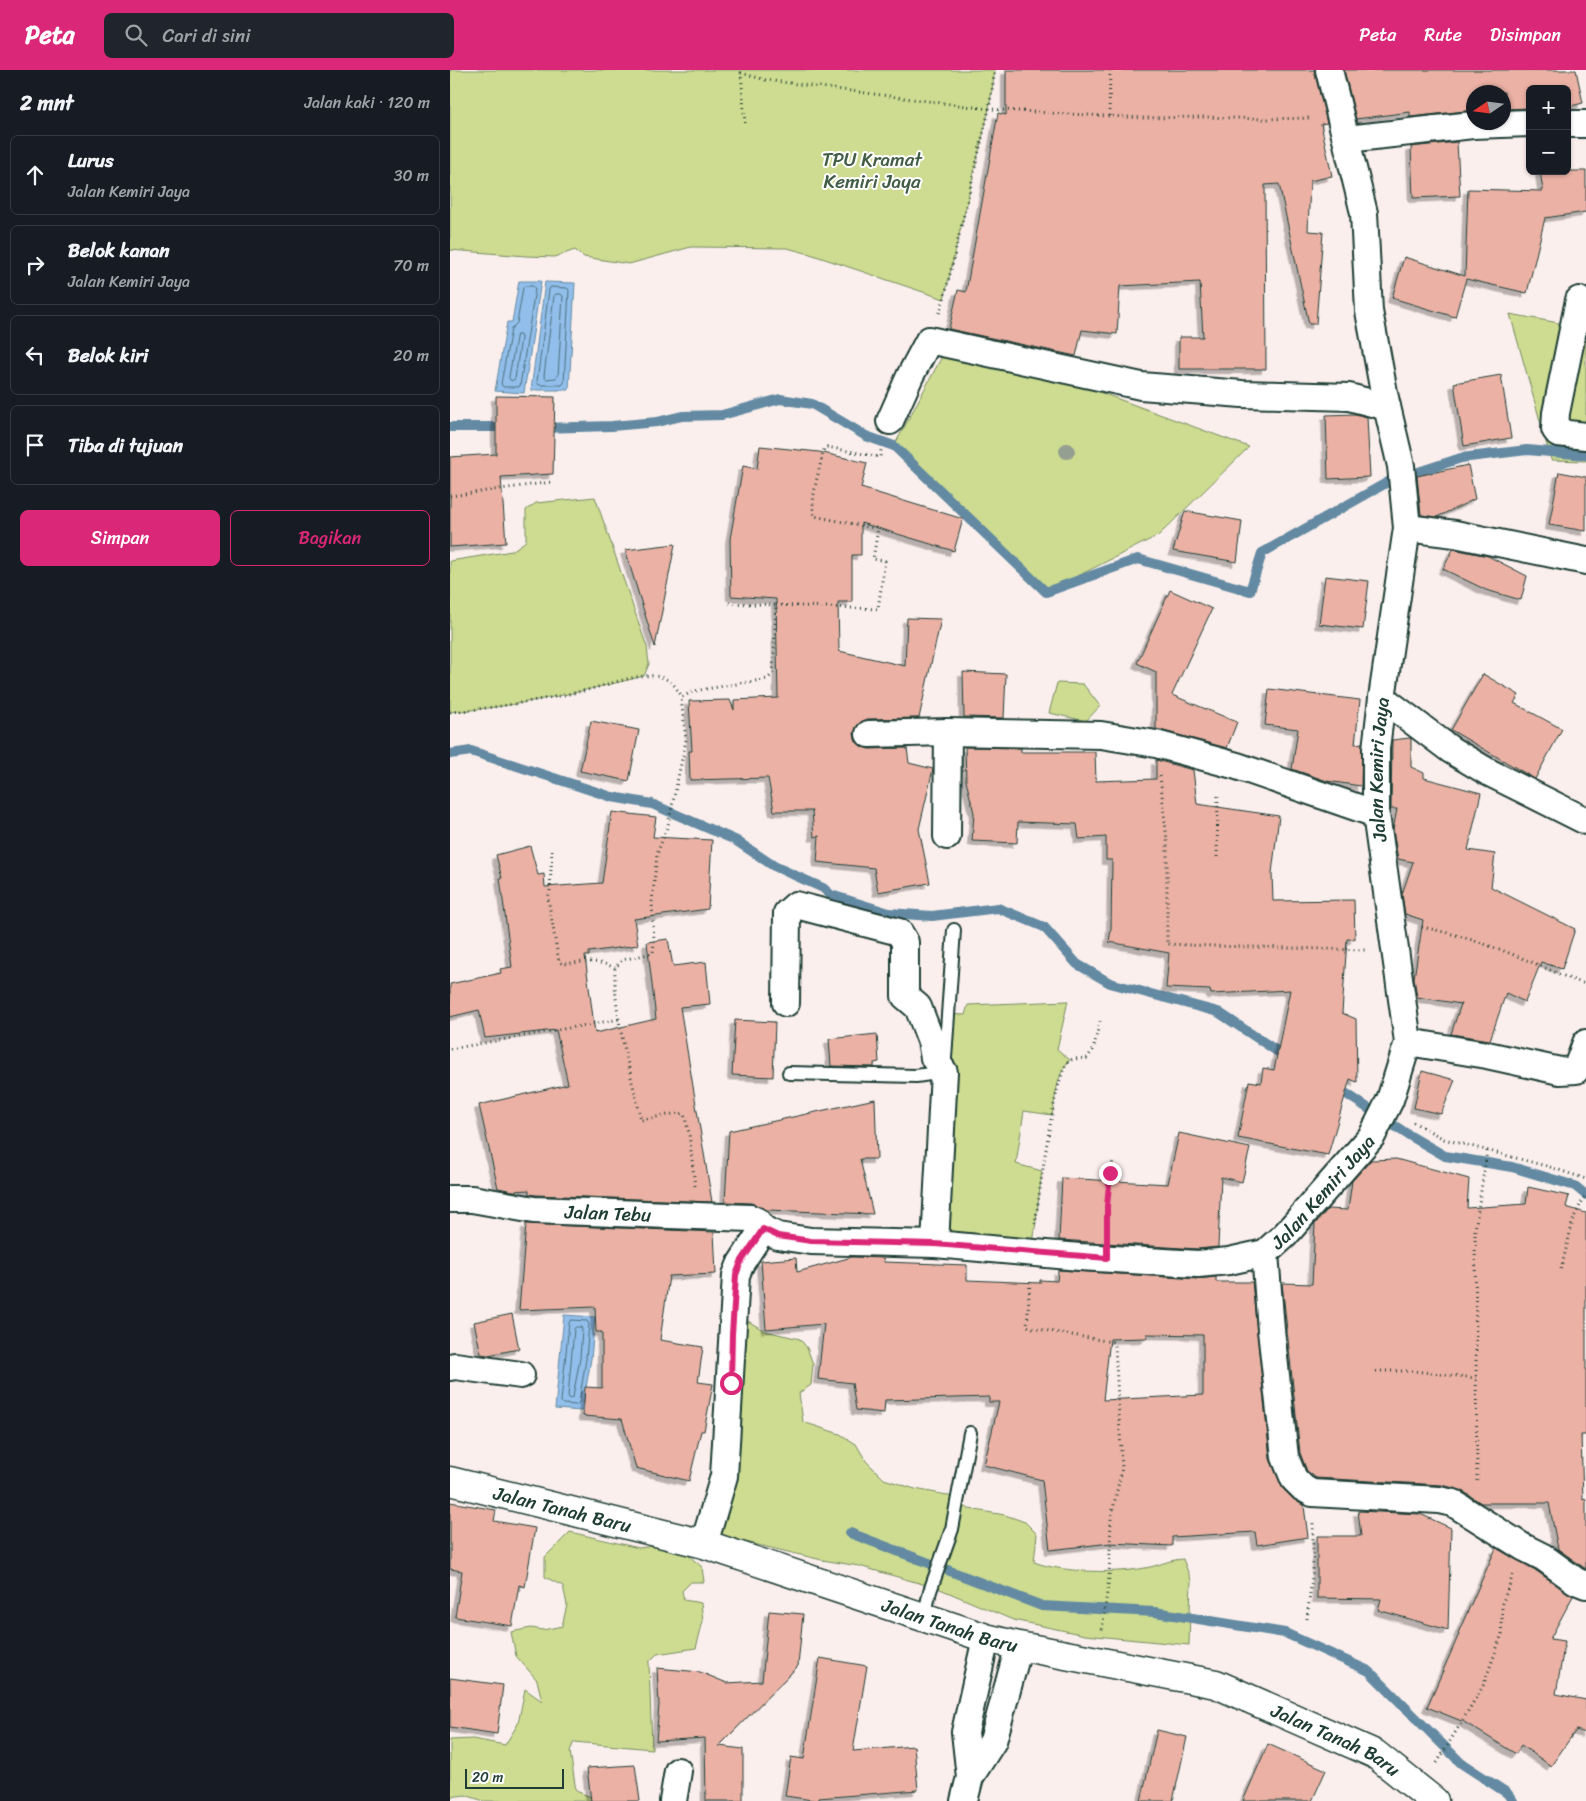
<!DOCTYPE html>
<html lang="id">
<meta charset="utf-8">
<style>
body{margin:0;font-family:Sriracha,sans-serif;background:#20242c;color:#f1f3f6}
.controls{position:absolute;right:15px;top:15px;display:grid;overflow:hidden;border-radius:8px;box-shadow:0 1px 4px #0004}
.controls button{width:45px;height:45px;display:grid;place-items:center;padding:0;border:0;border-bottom:1px solid #363941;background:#171b24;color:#f1f3f6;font:25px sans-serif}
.compass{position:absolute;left:1016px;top:15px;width:45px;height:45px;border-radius:50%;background:#171b24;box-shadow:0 1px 4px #0004;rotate:257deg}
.scale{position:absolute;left:15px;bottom:12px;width:99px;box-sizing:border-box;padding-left:5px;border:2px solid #1f3d34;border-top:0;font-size:14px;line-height:18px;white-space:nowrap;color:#1f3d34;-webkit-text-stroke:4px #fff;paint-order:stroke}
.stop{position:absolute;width:15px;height:15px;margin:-11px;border:4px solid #db2777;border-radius:50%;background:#fff}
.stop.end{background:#db2777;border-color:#fff;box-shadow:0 1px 5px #0008}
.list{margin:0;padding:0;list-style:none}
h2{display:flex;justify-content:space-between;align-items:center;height:65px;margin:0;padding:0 20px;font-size:21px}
h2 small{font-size:16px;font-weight:400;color:#9ea1a6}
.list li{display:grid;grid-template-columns:32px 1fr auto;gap:15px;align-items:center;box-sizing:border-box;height:80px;margin:0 10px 10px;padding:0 10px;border:1px solid #363941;border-radius:8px}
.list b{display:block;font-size:19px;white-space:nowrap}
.list p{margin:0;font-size:16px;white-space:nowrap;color:#9ea1a6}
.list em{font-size:16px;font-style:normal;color:#9ea1a6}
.actions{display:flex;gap:10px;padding:15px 20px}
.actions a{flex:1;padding:11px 0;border:1px solid #db2777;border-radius:8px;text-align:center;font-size:18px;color:#db2777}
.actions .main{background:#db2777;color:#fff}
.icon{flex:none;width:28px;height:28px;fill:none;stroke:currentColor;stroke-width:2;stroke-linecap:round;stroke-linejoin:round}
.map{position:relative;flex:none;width:1136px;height:1731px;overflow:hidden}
header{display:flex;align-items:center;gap:30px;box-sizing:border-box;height:70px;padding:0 25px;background:#db2777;color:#fff}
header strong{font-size:24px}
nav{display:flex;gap:28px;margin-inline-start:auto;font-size:18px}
.search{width:350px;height:45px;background:#20242c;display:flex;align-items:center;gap:12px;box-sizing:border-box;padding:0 18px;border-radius:8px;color:#9ea1a6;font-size:19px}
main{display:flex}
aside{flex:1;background:#171b24}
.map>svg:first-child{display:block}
.green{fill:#cddc90;stroke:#768c62}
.water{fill:#91beeb;stroke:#638aa2}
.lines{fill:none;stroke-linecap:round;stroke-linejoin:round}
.shore{stroke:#4d717d;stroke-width:1}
.stream{stroke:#638aa2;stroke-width:10}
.building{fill:#ebb1a5;stroke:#1f3d34;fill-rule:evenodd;filter:url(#shadow)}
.lane-casing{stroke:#1f3d34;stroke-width:16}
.street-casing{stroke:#1f3d34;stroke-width:30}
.secondary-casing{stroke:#1f3d34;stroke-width:31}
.path{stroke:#1f3d34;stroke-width:3;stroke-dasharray:1 4;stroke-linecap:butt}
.lane{stroke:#fff;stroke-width:12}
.street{stroke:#fff;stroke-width:26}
.secondary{stroke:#fff;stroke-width:28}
.tree{fill:#959f91}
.route{stroke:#db2777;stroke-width:6}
.labels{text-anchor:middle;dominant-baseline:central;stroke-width:4;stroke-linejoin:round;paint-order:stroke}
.park-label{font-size:19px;fill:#425d46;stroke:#fff}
.street-label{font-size:19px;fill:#1f3d34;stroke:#fff}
</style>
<header>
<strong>Peta</strong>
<div class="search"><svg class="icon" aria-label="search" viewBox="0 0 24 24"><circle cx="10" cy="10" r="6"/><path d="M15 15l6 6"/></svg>Cari di sini</div>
<nav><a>Peta</a><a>Rute</a><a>Disimpan</a></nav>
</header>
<main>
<aside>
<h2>2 mnt<small>Jalan kaki · 120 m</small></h2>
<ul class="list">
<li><svg class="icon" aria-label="ahead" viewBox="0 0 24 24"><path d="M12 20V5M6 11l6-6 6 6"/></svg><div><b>Lurus</b><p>Jalan Kemiri Jaya</p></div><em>30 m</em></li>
<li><svg class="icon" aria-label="right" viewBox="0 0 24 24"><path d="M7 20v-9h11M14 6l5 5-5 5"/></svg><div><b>Belok kanan</b><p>Jalan Kemiri Jaya</p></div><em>70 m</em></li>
<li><svg class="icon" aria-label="left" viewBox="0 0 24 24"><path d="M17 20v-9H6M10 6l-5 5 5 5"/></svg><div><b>Belok kiri</b></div><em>20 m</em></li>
<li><svg class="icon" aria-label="arrive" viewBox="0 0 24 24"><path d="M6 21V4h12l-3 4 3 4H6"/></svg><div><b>Tiba di tujuan</b></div></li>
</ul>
<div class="actions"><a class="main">Simpan</a><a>Bagikan</a></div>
</aside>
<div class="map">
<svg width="1136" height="1731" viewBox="0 0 1136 1731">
<defs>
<filter id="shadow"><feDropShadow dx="-4.5" dy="4.5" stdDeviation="0" flood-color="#0004"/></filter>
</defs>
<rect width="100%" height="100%" fill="#fbefed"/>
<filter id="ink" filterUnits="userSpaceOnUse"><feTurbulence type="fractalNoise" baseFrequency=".02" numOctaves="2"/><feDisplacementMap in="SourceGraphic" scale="10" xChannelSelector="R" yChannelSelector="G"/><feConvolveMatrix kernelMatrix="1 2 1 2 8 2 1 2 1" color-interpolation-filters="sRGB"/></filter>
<g filter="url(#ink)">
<!-- green -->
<g class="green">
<polygon points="0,0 545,0 539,39 494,229 360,184 337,178 241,177 179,194 134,187 125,180 105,187 76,186 0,180"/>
<polygon points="1060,244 1136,258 1136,391 1101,390"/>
<polygon points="502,268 799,377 709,465 596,522 444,376"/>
<path d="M145,427L197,577L199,594L194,606C130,622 66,637 0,642V491L62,481L76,471V440L86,433Z"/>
<polygon points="607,613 633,614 650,636 636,651 599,643"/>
<path d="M618,931L607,979L620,990C606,1004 606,1027 602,1045L574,1041L566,1094L592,1101L582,1183L485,1174L498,944L515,945L518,935Z"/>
<path d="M284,1243L315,1261L350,1269L357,1278L363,1294L361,1315L349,1323L353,1352L390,1364L406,1374L416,1391L434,1409L465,1419L497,1425L519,1439L555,1445L575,1452L587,1464L584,1492C613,1503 669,1504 700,1497C713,1494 719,1490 733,1489L741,1510L739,1575L635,1565L563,1550L490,1519L409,1496L372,1490L257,1463Z"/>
<polygon points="120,1462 189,1478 224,1473 252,1497 254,1512 241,1512 232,1521 234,1530 251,1533 253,1551 246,1578 207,1584 199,1592 202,1679 124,1672 120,1681 126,1721 141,1727 141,1731 34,1731 15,1725 0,1727 0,1670 23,1669 55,1675 68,1654 75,1619 92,1631 87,1610 66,1586 61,1562 81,1558 93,1560 112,1556 117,1535 113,1516 95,1507 95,1487"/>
</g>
<!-- water -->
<g class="water">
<polygon points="69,211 91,211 74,323 45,321 57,252 62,252"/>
<polygon points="95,212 125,213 119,320 81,320"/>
<polygon points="114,1245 145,1247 141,1289 132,1341 105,1339"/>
</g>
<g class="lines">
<!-- shore -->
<g class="shore">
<polygon points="75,216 83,216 85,219 70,316 68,317 53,317 51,314 61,259 67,253 73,218"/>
<polygon points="101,217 117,218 119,220 114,313 112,315 89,315 87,312 99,220"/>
<polygon points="106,224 111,224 113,226 108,306 106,308 96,309 94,306 104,226"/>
<polygon points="67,265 70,265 71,268 65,309 61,311 59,308"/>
<polygon points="121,1250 137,1251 139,1254 136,1289 129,1333 126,1335 113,1334 111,1332 119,1253"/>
<polygon points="126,1257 131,1257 132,1260 130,1288 123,1327 120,1329 118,1326 124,1259"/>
</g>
<!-- stream -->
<g class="stream">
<polyline points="0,357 60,357"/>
<polyline points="92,358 162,356 207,352 232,346 272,345 330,329 362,334 416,366 444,376 596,522 688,489 800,521 812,483 938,412 1011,388 1077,380 1136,385"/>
<polyline points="0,684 21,681 162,727 202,734 285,770 324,796 373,818 381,825 439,843 482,846 548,838 594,857 627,894 660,913 768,942 839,989"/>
<polyline points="886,1017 957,1064 995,1086 1062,1097 1125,1116 1136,1125"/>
<polyline points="400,1463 592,1536 705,1542 835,1563 919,1601 1011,1693 1057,1723 1063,1731"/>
</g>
</g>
<!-- building -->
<g class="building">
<polygon points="556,0 864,0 877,53 871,54 882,106 860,111 858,161 873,162 866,254 859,254 829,114 815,115 816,299 729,299 729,267 753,267 750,212 670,216 667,264 632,260 626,286 499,259 508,220 516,222 548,43 556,45"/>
<polygon points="894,0 1126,0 1133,33 1117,37 1117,19 1080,19 1080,38 1054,39 1054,22 1024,22 1024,40 960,47 960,42 906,49"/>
<polygon points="1007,72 1010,126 963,128 961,77"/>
<polygon points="1090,101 1136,101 1136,142 1095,148 1077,223 1016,209 1005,247 942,228 954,187 1015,206 1018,119 1093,121"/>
<polygon points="1051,305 1061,368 1014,376 1004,313"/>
<polygon points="46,326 105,327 103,404 51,407 56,473 0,477 0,387 46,384"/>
<polygon points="905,344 917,347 920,407 878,409 876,345"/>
<polygon points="310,376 369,382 417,393 411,418 513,449 504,481 411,453 411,485 402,485 402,532 388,532 389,581 455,596 457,548 491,549 469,648 418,649 411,652 406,657 404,664 406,671 412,677 419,679 457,678 459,693 483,699 469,759 480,813 428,822 424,798 367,792 369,766 364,767 362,741 324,741 318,708 240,710 239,681 242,681 239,631 280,630 284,640 284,630 328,628 326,529 281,526 280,469 293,396 307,399"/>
<polygon points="1018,395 1025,429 987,447 971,445 967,406"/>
<polygon points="1109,402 1136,407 1136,461 1099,455"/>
<polygon points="735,441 792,451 787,492 723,481"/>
<polygon points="225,474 205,577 175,480"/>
<polygon points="1003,479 1038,486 1077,506 1071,530 1036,520 993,499"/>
<polygon points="875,506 919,511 913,559 869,554"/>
<polygon points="720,520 762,539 722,625 787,652 777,678 706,659 706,602 687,593"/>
<polygon points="513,602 556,604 554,648 514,647"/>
<polygon points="1033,604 1069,625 1064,633 1112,659 1085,709 1001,660"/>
<polygon points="819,619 910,630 905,674 912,673 911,716 877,711 842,699 848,659 815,655"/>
<polygon points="141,651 189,660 179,711 130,701"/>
<polygon points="960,668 961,669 961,697 974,703 974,708 1031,723 1018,780 1045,784 1041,817 1125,859 1112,899 1091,892 1075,932 1056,923 1040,970 1001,964 1011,934 967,927 964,908 973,850 955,844 952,824 963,792 948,789 943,760 947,739 941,739 942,670"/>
<polygon points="515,677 571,678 571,682 645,682 646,711 706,709 706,690 743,700 747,734 829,746 822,803 823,831 904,830 905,869 897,869 892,943 906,949 907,1012 900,1009 878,1085 788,1068 799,1011 811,1013 813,998 824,1000 840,920 761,924 760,920 716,918 719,883 659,872 661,859 662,790 656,790 656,767 629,769 627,754 568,752 567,773 522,771 524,743 516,711"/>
<polygon points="162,742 206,747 203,767 262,770 258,839 184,849 188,875 139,882 139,886 135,886 145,963 206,949 197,872 218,869 223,896 256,892 260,934 230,937 262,1132 86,1125 79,1124 79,1120 63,1121 48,1118 29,1035 118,1014 106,960 35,968 29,940 0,947 0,914 51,903 50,899 62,897 50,808 52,808 46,785 80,776 88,805 94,804 95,817 152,813"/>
<polygon points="285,950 325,952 323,1007 282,1005"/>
<polygon points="427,964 429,992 424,993 424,997 381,996 379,969"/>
<polygon points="972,1001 1005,1010 991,1044 964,1038"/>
<polygon points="425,1029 427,1089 410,1089 423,1144 317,1140 301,1133 275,1132 279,1061"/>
<polygon points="729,1063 800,1078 792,1112 771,1107 768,1177 748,1179 609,1170 612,1108 718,1114"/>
<polygon points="946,1089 1019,1109 1017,1138 1076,1134 1078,1117 1119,1126 1116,1137 1136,1143 1136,1365 1131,1365 1133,1430 1136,1429 1136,1499 1108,1479 1099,1433 1031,1433 1011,1420 992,1415 866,1408 857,1401 850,1383 832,1213 862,1214 865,1154 878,1139 898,1140 902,1111 921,1090"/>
<polygon points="76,1154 264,1162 266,1204 219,1206 210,1270 253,1277 248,1312 263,1314 254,1361 251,1361 239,1411 186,1398 172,1349 133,1346 135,1317 152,1318 152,1262 146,1262 145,1237 69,1240"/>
<path d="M402,1187L433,1188L434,1192L517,1195V1210L590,1213V1210L607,1211L608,1200L747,1209L766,1207V1212H802L820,1389L833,1419L843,1429L854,1436L858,1467L807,1475L805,1462L722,1467V1476L661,1473L600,1480L592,1410L534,1395L549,1332H539V1327L435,1330L434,1343L406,1340L402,1313L368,1309L374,1254L316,1259L311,1191L346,1188L347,1202ZM697,1264L753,1265V1325L653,1330L660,1269L697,1268Z"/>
<polygon points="62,1244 69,1279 38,1285 31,1284 24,1252"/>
<polygon points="0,1432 46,1440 44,1451 85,1458 75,1517 69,1515 62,1556 5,1547 12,1501 0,1499"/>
<polygon points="908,1441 970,1444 1001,1458 998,1560 928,1540 931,1529 867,1528 867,1466 911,1466"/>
<polygon points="1046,1478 1085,1500 1123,1526 1100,1569 1115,1571 1106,1624 1136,1630 1136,1663 1126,1660 1101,1696 1071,1675 1066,1684 1014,1652 977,1637 1009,1564 1008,1563"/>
<polygon points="319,1541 353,1544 348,1596 269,1676 293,1679 293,1731 256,1731 255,1668 206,1671 209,1635 207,1598 250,1602 277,1613 312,1611"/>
<polygon points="370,1588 417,1596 403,1681 464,1676 468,1720 369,1728 369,1731 335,1726 341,1687 354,1689"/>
<polygon points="0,1608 53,1615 47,1664 0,1657"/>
<polygon points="707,1660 737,1667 723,1731 691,1731"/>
<polygon points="818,1674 876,1700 862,1731 793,1731"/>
<polygon points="185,1695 190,1731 141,1731 137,1698"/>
</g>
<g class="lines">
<defs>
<g id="lane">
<polyline points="339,1003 466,1006 494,1002 504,860"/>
<polyline points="474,1547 480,1521 502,1459 520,1363"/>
</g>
<g id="street">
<polyline points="1117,54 1136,54"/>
<polyline points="897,69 1023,55 1080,53"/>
<polyline points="1129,230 1106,343 1105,359 1108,363 1136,366"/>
<polyline points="440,351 460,306 479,270 691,316 792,324 899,327 937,337"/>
<polyline points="957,458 1005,464 1136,491"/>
<polyline points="932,628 1001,680 1038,702 1136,751"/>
<polyline points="419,664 498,662 651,665 706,674 787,696 926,744"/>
<polyline points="497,766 498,662"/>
<polyline points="336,933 337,843 346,835 449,862 455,872 455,926 468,937 481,971 484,988 494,1002 485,1174"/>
<polyline points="958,972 1037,985 1110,1001 1126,1000 1136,973"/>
<path id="s1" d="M0,1129H22L84,1140L300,1148L307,1151L313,1159L328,1166L361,1171L485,1174L630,1187L748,1194L779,1191L815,1183L835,1165L922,1066L940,1030L958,972L926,744V679L932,628L957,458L951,396L935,328L919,241L914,143L879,0"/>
<polyline points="815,1183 821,1260 835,1387 844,1409 853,1418 862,1423 989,1430 1003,1433 1073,1477 1093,1487 1126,1511 1136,1515"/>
<polyline points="0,1297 5,1296 71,1305"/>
<polyline points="254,1474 274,1406 286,1205 291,1193 313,1159"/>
<polyline points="520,1707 543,1671 569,1576"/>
<polyline points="223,1731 228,1701"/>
<polyline points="514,1731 520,1707 515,1662 536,1568"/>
</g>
<g id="secondary">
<path id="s2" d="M0,1411L254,1474L536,1568L569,1576L766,1614L925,1684L984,1731"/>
</g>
</defs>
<!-- lane casing -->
<use href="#lane" class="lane-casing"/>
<!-- street casing -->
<use href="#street" class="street-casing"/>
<!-- secondary casing -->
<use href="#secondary" class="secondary-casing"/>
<!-- path -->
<g class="path">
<polyline points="659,46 660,0"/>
<polyline points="295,53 291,3 316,10 539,39 600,43 695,48 755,47 815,49 860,48"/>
<polyline points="489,243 494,229 539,39 545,0"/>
<polyline points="0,426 102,412"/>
<path d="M326,535L428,539L435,491L423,489L428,459L364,446C360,427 370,398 374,379L377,377L430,387L431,380"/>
<path d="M0,642C43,638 86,631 128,622C150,618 190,601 210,607C222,610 226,617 232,627"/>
<polyline points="710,706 717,770 717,874 763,876 915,880"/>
<path d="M102,780L100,821L98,828L109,892L113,894C133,892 146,889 165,898"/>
<polyline points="767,787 768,722"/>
<path d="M972,857C1011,865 1049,878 1086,894C1103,901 1118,909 1136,914"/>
<polyline points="0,979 170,949"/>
<polyline points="963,1052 994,1069 1100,1097 1136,1109"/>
<path d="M245,1116L239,1063L234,1044L228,1043L191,1050C181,1003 163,945 165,898L172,890L203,883L204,871L202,832L207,784L218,755L236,670L231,629L232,627L244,621L317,609L323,604L326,535L277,533"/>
<path d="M585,1154C589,1129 604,1002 619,991C623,988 632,989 637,988L643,980L650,951"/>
<polyline points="657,1158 657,1136 663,1089"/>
<polyline points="1111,1199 1124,1147 1136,1124"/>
<polyline points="580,1212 577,1256 582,1258 662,1272 665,1276 672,1398 661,1448 659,1508 652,1560"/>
<polyline points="926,1301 964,1301 1026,1308"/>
<polyline points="1027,1411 1025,1160 1037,1081"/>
<polyline points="857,1549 863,1499 863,1453"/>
<polyline points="987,1693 1033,1616 1052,1564 1052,1534 1063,1505"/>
</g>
<!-- lane -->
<use href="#lane" class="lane"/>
<!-- street -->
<use href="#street" class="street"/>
<!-- secondary -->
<use href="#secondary" class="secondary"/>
</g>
<!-- trees -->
<circle class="tree" cx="617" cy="381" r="8"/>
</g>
<g class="lines" filter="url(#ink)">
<!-- route -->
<polyline class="route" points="281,1313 282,1264 286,1205 291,1192 313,1159 328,1166 361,1171 485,1174 657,1188 657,1136 660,1103"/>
</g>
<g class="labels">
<!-- park labels -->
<g class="park-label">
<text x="422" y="89">TPU Kramat<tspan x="422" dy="22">Kemiri Jaya</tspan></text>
</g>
<!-- street labels -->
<g class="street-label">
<text stroke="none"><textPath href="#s1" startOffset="1359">Jalan Kemiri Jaya</textPath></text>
<text stroke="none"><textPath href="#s1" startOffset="909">Jalan Kemiri Jaya</textPath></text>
<text stroke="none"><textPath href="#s1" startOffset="159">Jalan Tebu</textPath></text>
<text stroke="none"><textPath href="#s2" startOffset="116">Jalan Tanah Baru</textPath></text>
<text stroke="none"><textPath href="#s2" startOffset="521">Jalan Tanah Baru</textPath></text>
<text stroke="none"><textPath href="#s2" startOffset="926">Jalan Tanah Baru</textPath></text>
</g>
</g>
</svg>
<div class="controls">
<button>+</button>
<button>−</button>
</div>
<svg class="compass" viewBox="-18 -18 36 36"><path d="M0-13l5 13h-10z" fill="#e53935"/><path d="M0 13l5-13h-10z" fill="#9ea1a6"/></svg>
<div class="scale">20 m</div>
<div class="stop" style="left:281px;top:1313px"></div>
<div class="stop end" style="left:660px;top:1103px"></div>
</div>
</main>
